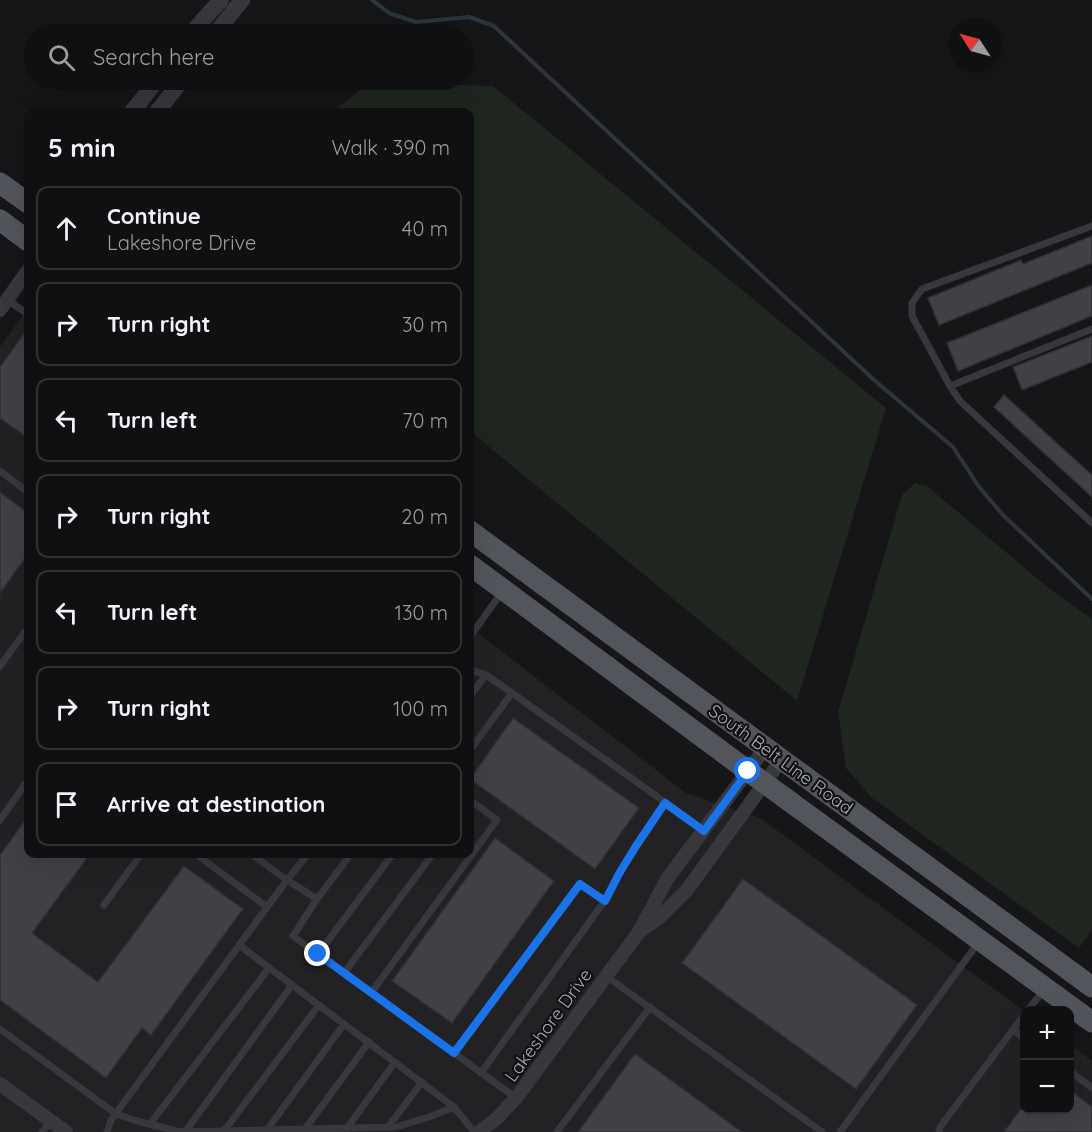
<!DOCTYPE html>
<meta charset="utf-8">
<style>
body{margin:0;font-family:Quicksand,sans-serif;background:#19191b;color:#f1f3f6}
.controls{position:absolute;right:18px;bottom:18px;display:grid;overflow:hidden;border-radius:12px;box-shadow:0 6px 24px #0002}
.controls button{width:54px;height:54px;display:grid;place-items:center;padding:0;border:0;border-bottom:2px solid #303032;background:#101012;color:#f1f3f6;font:30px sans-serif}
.compass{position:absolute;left:948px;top:18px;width:54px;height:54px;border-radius:50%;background:#101012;box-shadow:0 6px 24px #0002;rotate:306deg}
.stop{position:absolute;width:18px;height:18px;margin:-14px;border:4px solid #1a73e8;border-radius:50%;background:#fff}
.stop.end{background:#1a73e8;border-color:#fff;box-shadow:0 2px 6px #0008}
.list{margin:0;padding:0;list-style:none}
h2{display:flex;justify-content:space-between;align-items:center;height:78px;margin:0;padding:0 24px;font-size:26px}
h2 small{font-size:20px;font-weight:400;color:#9c9d9f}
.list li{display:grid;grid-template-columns:39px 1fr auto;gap:18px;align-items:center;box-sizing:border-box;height:84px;margin:0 12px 12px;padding:0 12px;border:2px solid #303032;border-radius:12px}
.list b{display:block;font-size:22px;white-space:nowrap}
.list p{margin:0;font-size:20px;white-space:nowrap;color:#9c9d9f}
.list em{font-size:20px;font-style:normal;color:#9c9d9f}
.icon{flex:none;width:33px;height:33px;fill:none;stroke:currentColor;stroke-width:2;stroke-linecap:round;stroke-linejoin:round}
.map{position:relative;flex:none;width:1092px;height:1132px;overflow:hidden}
.search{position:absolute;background:#101012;box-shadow:0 6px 24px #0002;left:24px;top:24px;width:450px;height:66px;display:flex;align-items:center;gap:15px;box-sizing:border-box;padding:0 21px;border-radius:33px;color:#9c9d9f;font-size:22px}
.panel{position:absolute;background:#101012;box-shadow:0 6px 24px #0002;left:24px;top:108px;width:450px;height:750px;border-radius:12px}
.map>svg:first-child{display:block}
.built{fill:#222225}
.green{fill:#1e261f}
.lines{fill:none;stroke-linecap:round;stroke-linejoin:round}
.stream{stroke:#2c353c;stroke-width:4}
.building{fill:#404145;stroke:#303034;stroke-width:1.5}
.service{stroke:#37383d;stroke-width:7}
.minor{stroke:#37383d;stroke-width:14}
.tertiary{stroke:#37383d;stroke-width:16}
.primary{stroke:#53555c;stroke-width:21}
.route{stroke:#1a73e8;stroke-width:8}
.labels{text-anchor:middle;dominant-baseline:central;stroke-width:4.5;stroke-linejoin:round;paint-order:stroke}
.street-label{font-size:18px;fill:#a8adb8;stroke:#111113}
</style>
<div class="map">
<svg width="1092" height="1132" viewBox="0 0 1092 1132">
<rect width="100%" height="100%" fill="#161618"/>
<!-- built -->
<polygon class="built" points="28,308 28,854 470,854 470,627 686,793 760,818 1024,1011 1024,1110 1070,1110 1070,1044 1092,1061 1092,1132 0,1132 0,347"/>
<!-- green -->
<g class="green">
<polygon points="370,82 493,86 886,408 797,701 470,431 470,112 332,112"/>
<polygon points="915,483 927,486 1051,590 1092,619 1092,930 1079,948 872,798 846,768 838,712 902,495"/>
</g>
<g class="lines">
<!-- stream -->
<polyline class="stream" points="372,0 389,13 416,22 469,17 494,26 873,379 953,447 979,487 1003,515 1092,599"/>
</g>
<!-- building -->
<g class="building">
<polygon points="1092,236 1092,263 939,325 928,298 1021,260 1023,264"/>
<polygon points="1092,285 1092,316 958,371 947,343"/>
<polygon points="28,328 28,438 0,418 0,367"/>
<polygon points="1092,336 1092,362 1022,390 1013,367"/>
<polygon points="1004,395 1092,475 1092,497 994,407"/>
<polygon points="0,492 28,513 28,554 0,593"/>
<polygon points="513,718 639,808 595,869 470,779"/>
<polygon points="28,816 28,854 90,854 32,933 98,982 184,866 243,909 151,1035 142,1028 106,1078 0,1000 0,855"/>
<polygon points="495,838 554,881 452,1023 392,981"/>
<polygon points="743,879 917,1005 856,1089 682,963"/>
<polygon points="635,1054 742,1132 578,1132"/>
<polygon points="1070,1090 1092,1107 1092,1132 1004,1132 1020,1110 1070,1110"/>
</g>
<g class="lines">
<!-- service -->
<g class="service">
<polyline points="1092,226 922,289 912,303 912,316 950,386 960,401 1092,523"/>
<polyline points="7,300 28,314"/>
<polyline points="950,386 1092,329"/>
<polyline points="0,471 28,492"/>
<polyline points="470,637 501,593"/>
<polyline points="0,666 28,628"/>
<polyline points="470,668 474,671 486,675 512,693 704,830"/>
<polyline points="470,696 486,675"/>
<polyline points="470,750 512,693"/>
<polyline points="0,820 28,780"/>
<polyline points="196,854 267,907"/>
<polyline points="251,854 287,880 317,899 293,936 516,1098"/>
<polyline points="317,899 351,854"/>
<polyline points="104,905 141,854"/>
<polyline points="239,945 454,1107"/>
<polyline points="318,954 393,854"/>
<polyline points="344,973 433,854"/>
<polyline points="606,976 822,1132"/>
<polyline points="371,993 497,820 470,800"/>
<polyline points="1028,1010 1043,991"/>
<polyline points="0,1029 116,1114 137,1121 180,1132"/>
<polyline points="1013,1030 1024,1038"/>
<polyline points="454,1053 580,884 605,901"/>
<polyline points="1070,1071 1092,1088"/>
<polyline points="481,1073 608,896 620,872 665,803"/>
<polyline points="150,1124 269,968"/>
<polyline points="388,1127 422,1082"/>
<polyline points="347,1128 395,1062"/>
<polyline points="305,1129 369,1042"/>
<polyline points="267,1130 344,1024"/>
<polyline points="224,1131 319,1005"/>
<polyline points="42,1132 51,1121"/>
<polyline points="107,1132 111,1120 287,880 308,854"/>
<polyline points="182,1132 396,1127 429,1117 454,1107 474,1132"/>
<polyline points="185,1132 292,985"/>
<polyline points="557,1132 650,1007"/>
<polyline points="840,1132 978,943"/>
<polyline points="939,1132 940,1127 1024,1015"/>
</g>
<!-- minor -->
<g class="minor">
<polyline points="0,310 28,270"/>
<polyline points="640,931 659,918 687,890 782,759"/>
<polyline points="0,1084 66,1132"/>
<polyline points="479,1132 496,1119 516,1098 639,932 667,879 766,747"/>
</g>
<!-- tertiary -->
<g class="tertiary">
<polyline points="191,34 201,22 221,0"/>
<polyline points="215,34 242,0"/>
<polyline points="132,112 157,80"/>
<polyline points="157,112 182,80"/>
</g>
<!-- primary -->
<g class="primary">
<polyline points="0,183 28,203"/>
<polyline points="0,220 28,241"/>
<polyline points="470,531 1092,987"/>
<polyline points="470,565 748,771 1092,1022"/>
</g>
</g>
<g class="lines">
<!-- route -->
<polyline class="route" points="318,954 454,1053 580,884 605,901 620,872 636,846 665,803 704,831 748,771"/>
</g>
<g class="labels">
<!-- street labels -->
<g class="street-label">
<text transform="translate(781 759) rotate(36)">South Belt Line Road</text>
<text transform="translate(548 1025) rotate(-54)">Lakeshore Drive</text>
</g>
</g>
</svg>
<div class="controls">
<button>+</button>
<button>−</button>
</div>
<svg class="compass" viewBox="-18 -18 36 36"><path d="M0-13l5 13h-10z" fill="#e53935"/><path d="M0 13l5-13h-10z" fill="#9c9d9f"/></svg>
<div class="stop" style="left:748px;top:771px"></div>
<div class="stop end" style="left:318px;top:954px"></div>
<div class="search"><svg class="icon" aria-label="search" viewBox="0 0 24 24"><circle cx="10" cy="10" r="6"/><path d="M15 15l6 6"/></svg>Search here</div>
<section class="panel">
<h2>5 min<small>Walk · 390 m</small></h2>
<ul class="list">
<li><svg class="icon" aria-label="ahead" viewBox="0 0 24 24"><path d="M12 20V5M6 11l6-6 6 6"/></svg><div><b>Continue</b><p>Lakeshore Drive</p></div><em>40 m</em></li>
<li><svg class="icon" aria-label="right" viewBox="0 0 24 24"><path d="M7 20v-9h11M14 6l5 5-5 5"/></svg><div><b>Turn right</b></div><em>30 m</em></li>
<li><svg class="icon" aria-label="left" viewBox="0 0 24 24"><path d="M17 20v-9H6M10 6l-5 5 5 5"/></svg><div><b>Turn left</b></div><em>70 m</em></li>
<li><svg class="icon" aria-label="right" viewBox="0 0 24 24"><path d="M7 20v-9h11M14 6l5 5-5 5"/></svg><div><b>Turn right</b></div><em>20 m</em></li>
<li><svg class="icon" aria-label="left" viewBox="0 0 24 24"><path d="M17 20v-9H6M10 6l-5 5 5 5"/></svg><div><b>Turn left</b></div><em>130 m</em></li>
<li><svg class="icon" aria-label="right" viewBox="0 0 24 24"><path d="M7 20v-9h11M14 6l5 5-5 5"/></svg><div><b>Turn right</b></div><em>100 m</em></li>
<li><svg class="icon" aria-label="arrive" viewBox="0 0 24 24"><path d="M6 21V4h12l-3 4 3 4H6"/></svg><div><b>Arrive at destination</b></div></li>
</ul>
</section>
</div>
